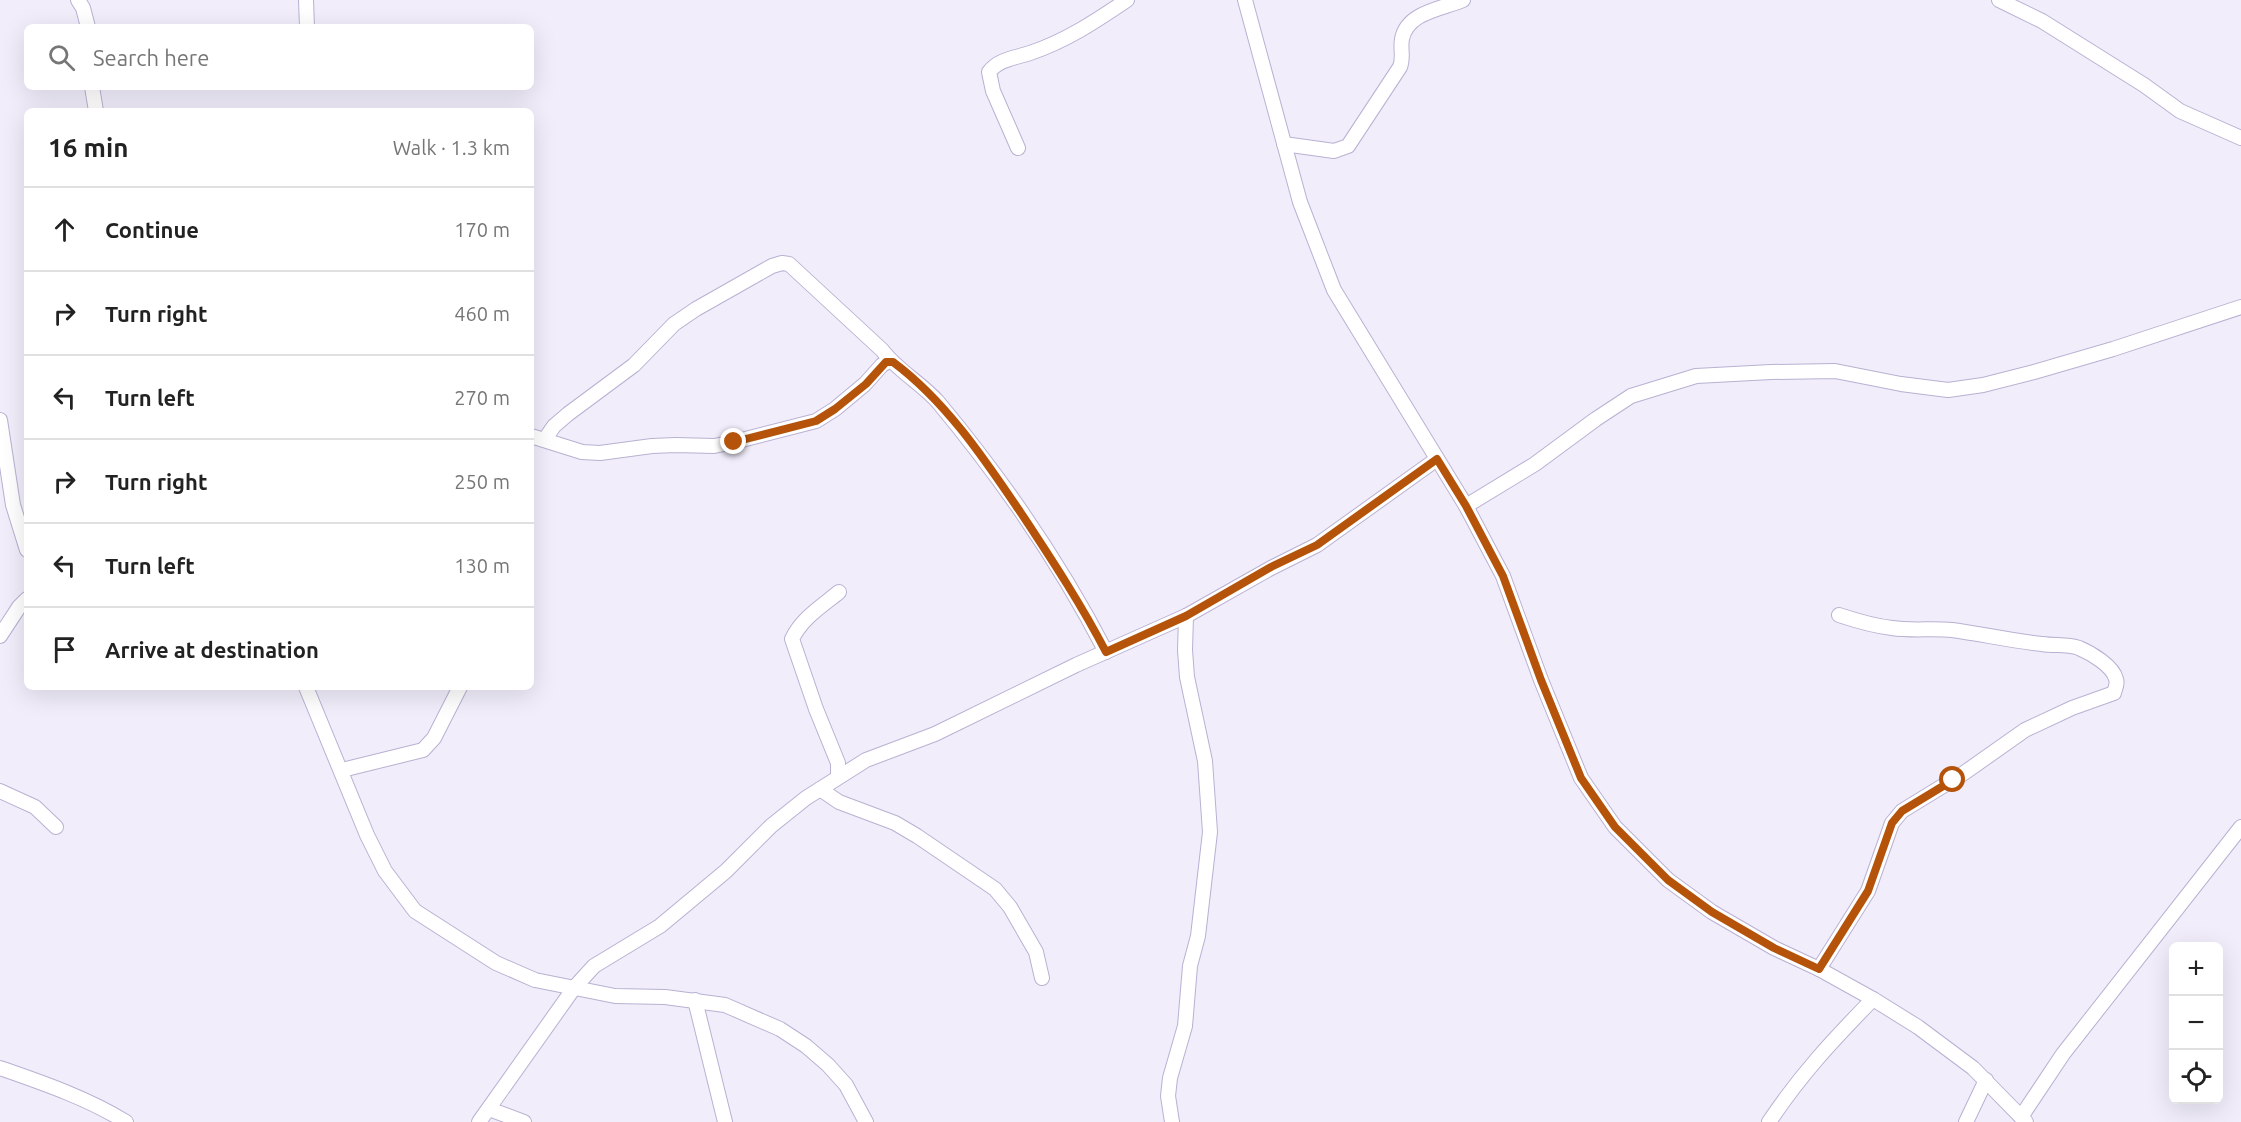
<!DOCTYPE html>
<meta charset="utf-8">
<style>
body{margin:0;font-family:Ubuntu,sans-serif;background:#f2f2f2;color:#222}
.controls{position:absolute;right:18px;bottom:18px;display:grid;overflow:hidden;border-radius:9px;box-shadow:0 6px 24px #0002}
.controls button{width:54px;height:54px;display:grid;place-items:center;padding:0;border:0;border-bottom:2px solid #e0e0e0;background:#fff;color:#222;font:30px sans-serif}
.stop{position:absolute;width:18px;height:18px;margin:-14px;border:4px solid #b45309;border-radius:50%;background:#fff}
.stop.end{background:#b45309;border-color:#fff;box-shadow:0 2px 6px #0008}
.list{margin:0;padding:0;list-style:none}
h2{display:flex;justify-content:space-between;align-items:center;height:78px;margin:0;padding:0 24px;font-size:26px}
h2 small{font-size:20px;font-weight:400;color:#767676}
.list li{display:grid;grid-template-columns:39px 1fr auto;gap:18px;align-items:center;box-sizing:border-box;height:84px;padding:0 24px;border-top:2px solid #e0e0e0}
.list b{display:block;font-size:22px;white-space:nowrap}
.list em{font-size:20px;font-style:normal;color:#767676}
.icon{flex:none;width:33px;height:33px;fill:none;stroke:currentColor;stroke-width:2;stroke-linecap:round;stroke-linejoin:round}
.map{position:relative;flex:none;width:2241px;height:1122px;overflow:hidden}
.search{position:absolute;background:#fff;box-shadow:0 6px 24px #0002;left:24px;top:24px;width:510px;height:66px;display:flex;align-items:center;gap:15px;box-sizing:border-box;padding:0 21px;border-radius:9px;color:#767676;font-size:22px}
.panel{position:absolute;background:#fff;box-shadow:0 6px 24px #0002;left:24px;top:108px;width:510px;height:582px;border-radius:9px}
.map>svg:first-child{display:block}
.lines{fill:none;stroke-linecap:round;stroke-linejoin:round}
.minor-casing{stroke:#b9b1d2;stroke-width:16}
.minor{stroke:#fff;stroke-width:14}
.route{stroke:#b45309;stroke-width:8}
</style>
<div class="map">
<svg width="2241" height="1122" viewBox="0 0 2241 1122">
<rect width="100%" height="100%" fill="#f1edfb"/>
<g class="lines">
<defs>
<g id="minor">
<polyline points="78,0 83,8 88,27"/>
<polyline points="306,0 307,27"/>
<polyline points="1245,0 1300,202 1334,290 1466,506 1503,576 1541,680 1581,778 1615,827 1668,880 1712,912 1774,948 1819,969 1873,999 1918,1027 1973,1068 2026,1122"/>
<polyline points="1999,0 2042,21 2144,85 2180,111 2241,138"/>
<polyline points="92,87 96,111"/>
<path d="M1284,144L1334,151L1348,146L1400,67C1404,57 1400,49 1402,39C1407,12 1442,9 1463,0"/>
<path d="M1018,148L993,91L989,72C999,59 1015,58 1030,53C1066,41 1096,21 1127,0"/>
<polyline points="0,420 13,505 27,550"/>
<polyline points="531,436 582,452 600,453 652,446 676,445 714,446 734,442 816,421 835,409 865,384 882,365 889,361"/>
<path d="M545,439L554,426L568,414L634,365L674,324L696,309L772,266L782,263L789,264L882,350C897,370 921,383 938,402C1002,479 1060,563 1106,652"/>
<polyline points="1466,506 1535,464 1596,419 1631,396 1696,376 1771,372 1835,371 1901,384 1948,390 1983,385 2034,372 2113,349 2241,307"/>
<polyline points="0,636 19,607 27,599"/>
<polyline points="306,687 367,835 385,871 415,911 496,963 535,980 615,996 665,997 725,1005 780,1029 806,1046 828,1065 846,1085 866,1122"/>
<polyline points="342,770 423,750 434,738 460,687"/>
<path d="M838,776V763L816,709L792,639C802,618 822,606 839,592"/>
<polyline points="820,789 839,802 895,823 917,836 995,889 1010,907 1036,952 1042,978"/>
<polyline points="0,791 35,807 56,827"/>
<path d="M1819,969L1868,891L1892,823L1902,811L1964,773L2025,730L2072,708L2114,693C2115,688 2118,684 2116,679C2113,666 2091,653 2079,648C2067,644 2055,646 2042,644C2012,641 1982,634 1952,630C1932,628 1912,631 1892,628C1874,626 1857,621 1839,615"/>
<polyline points="695,1000 725,1122"/>
<path d="M0,1068C43,1083 87,1098 126,1122"/>
<polyline points="489,1109 524,1122"/>
<polyline points="2021,1117 2063,1054 2241,827"/>
<polyline points="479,1122 574,988 594,966 660,926 726,871 771,826 806,798 866,760 935,734 1076,665 1186,616 1271,568 1317,545 1437,459"/>
<polyline points="1172,1122 1168,1096 1170,1078 1185,1026 1190,966 1198,936 1210,832 1205,761 1187,677 1185,650 1186,616"/>
<path d="M1769,1122C1801,1074 1833,1040 1873,999"/>
<polyline points="1966,1122 1986,1080"/>
</g>
</defs>
<!-- minor casing -->
<use href="#minor" class="minor-casing"/>
<!-- minor -->
<use href="#minor" class="minor"/>
</g>
<g class="lines">
<!-- route -->
<path class="route" d="M734,442L816,421L835,409L866,384L886,362H893C948,403 987,463 1025,519C1054,563 1082,606 1106,652L1186,616L1271,567L1317,545L1437,459L1466,506L1503,576L1541,680L1581,778L1615,827L1668,880L1712,912L1774,948L1819,969L1868,891L1892,823L1902,811L1953,780"/>
</g>
</svg>
<div class="controls">
<button>+</button>
<button>−</button>
<button><svg class="icon" aria-label="locate" viewBox="0 0 24 24"><circle cx="12" cy="12" r="6"/><path d="M12 2v4M12 18v4M2 12h4M18 12h4"/></svg></button>
</div>
<div class="stop" style="left:1953px;top:780px"></div>
<div class="stop end" style="left:734px;top:442px"></div>
<div class="search"><svg class="icon" aria-label="search" viewBox="0 0 24 24"><circle cx="10" cy="10" r="6"/><path d="M15 15l6 6"/></svg>Search here</div>
<section class="panel">
<h2>16 min<small>Walk · 1.3 km</small></h2>
<ul class="list">
<li><svg class="icon" aria-label="ahead" viewBox="0 0 24 24"><path d="M12 20V5M6 11l6-6 6 6"/></svg><div><b>Continue</b></div><em>170 m</em></li>
<li><svg class="icon" aria-label="right" viewBox="0 0 24 24"><path d="M7 20v-9h11M14 6l5 5-5 5"/></svg><div><b>Turn right</b></div><em>460 m</em></li>
<li><svg class="icon" aria-label="left" viewBox="0 0 24 24"><path d="M17 20v-9H6M10 6l-5 5 5 5"/></svg><div><b>Turn left</b></div><em>270 m</em></li>
<li><svg class="icon" aria-label="right" viewBox="0 0 24 24"><path d="M7 20v-9h11M14 6l5 5-5 5"/></svg><div><b>Turn right</b></div><em>250 m</em></li>
<li><svg class="icon" aria-label="left" viewBox="0 0 24 24"><path d="M17 20v-9H6M10 6l-5 5 5 5"/></svg><div><b>Turn left</b></div><em>130 m</em></li>
<li><svg class="icon" aria-label="arrive" viewBox="0 0 24 24"><path d="M6 21V4h12l-3 4 3 4H6"/></svg><div><b>Arrive at destination</b></div></li>
</ul>
</section>
</div>
